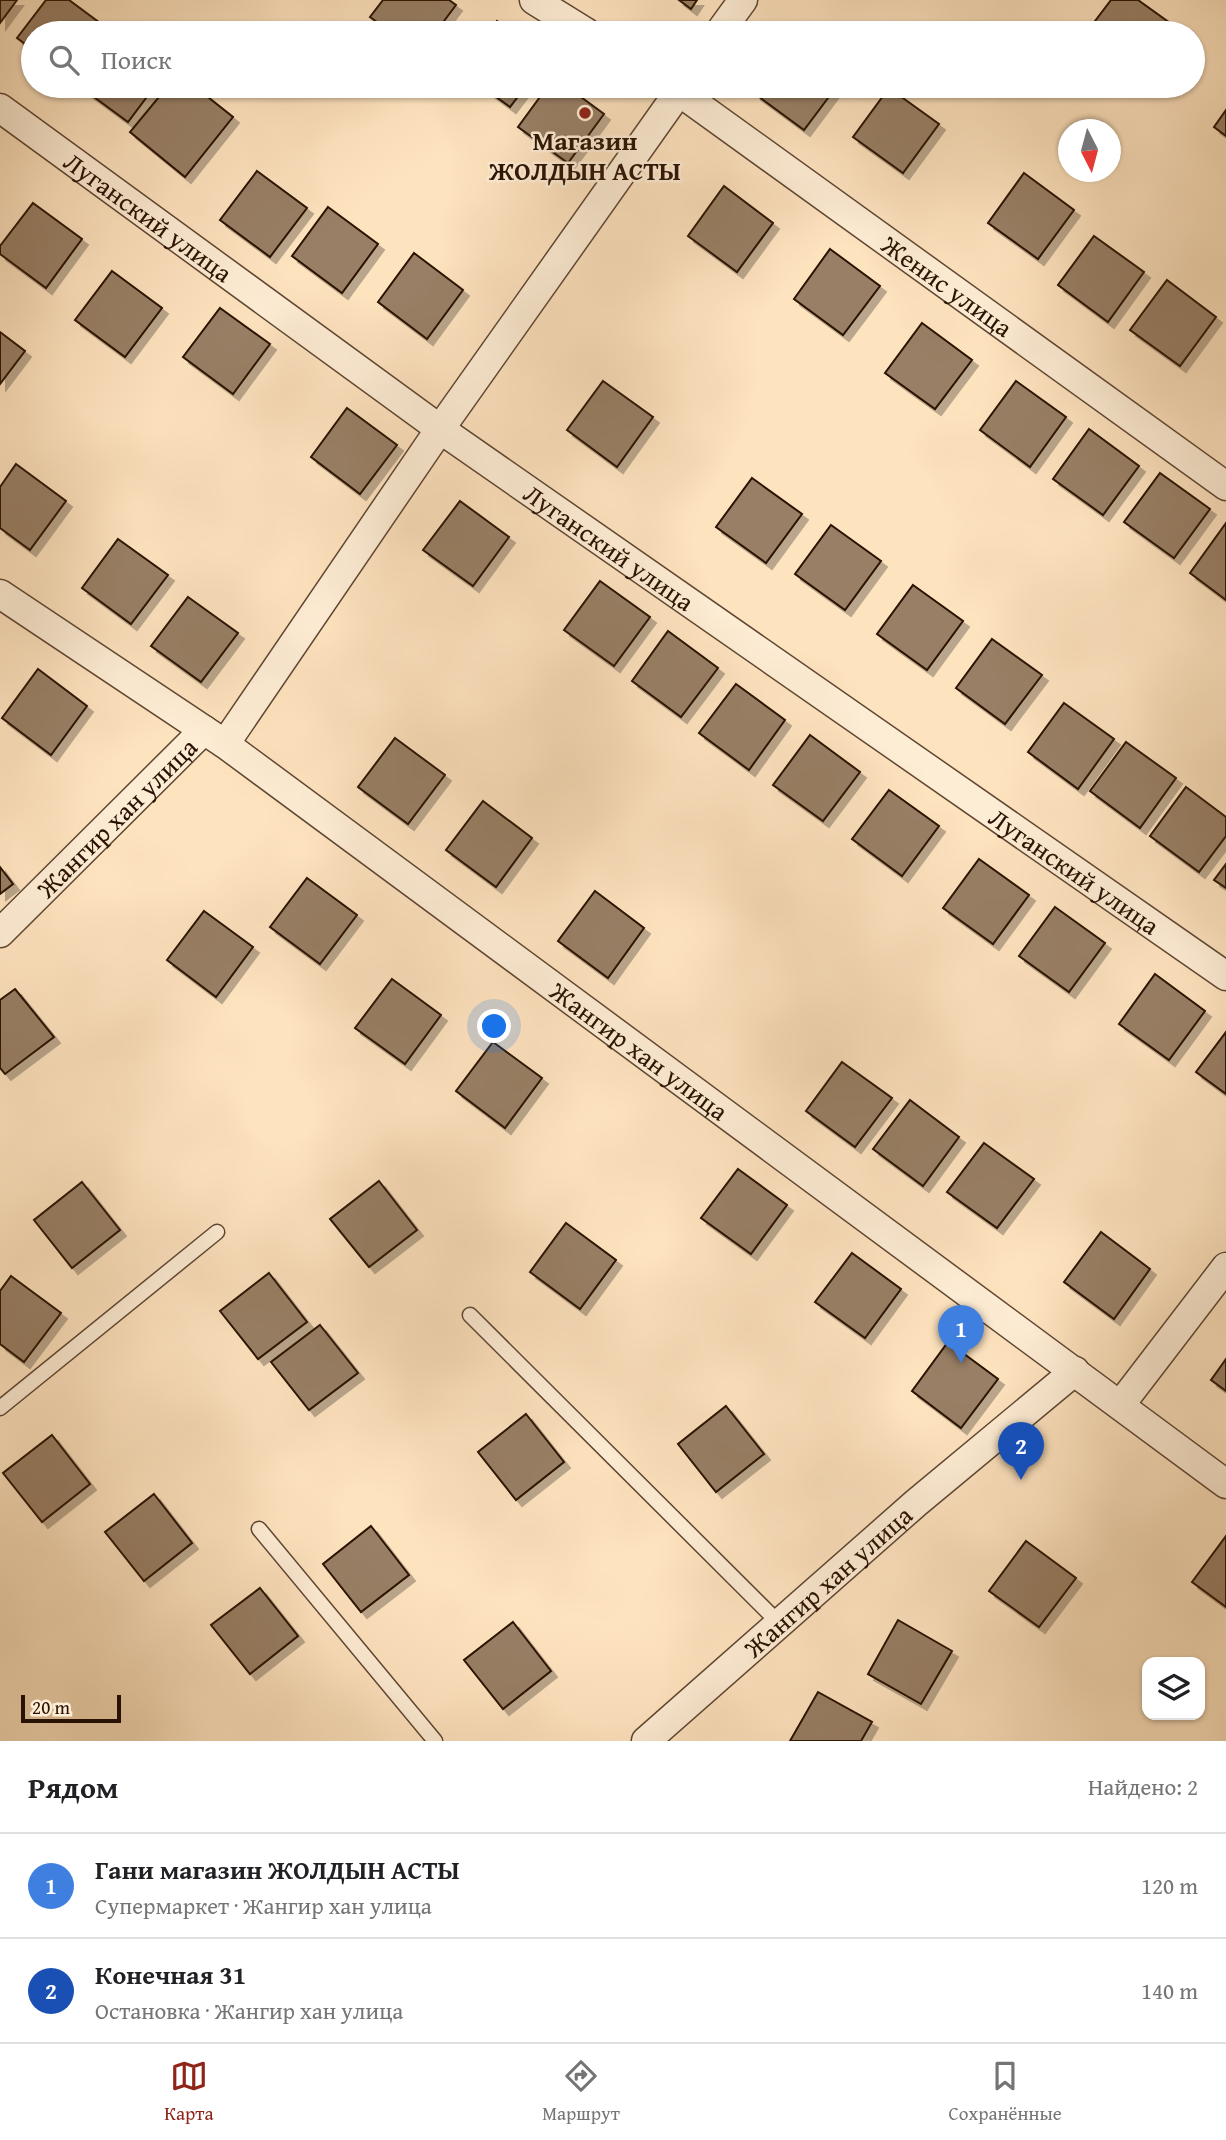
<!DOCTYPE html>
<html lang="ru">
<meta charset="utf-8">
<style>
body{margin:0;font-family:"Gentium Book Plus",serif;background:#f2f2f2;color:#202124}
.controls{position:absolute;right:21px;bottom:21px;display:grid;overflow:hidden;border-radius:14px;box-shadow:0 2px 5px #0004}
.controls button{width:63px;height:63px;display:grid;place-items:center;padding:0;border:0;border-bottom:2px solid #e0e0e0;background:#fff;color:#202124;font:35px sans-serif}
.compass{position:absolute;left:1058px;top:119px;width:63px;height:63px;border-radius:50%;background:#fff;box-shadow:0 2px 5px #0004;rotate:174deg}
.scale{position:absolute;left:21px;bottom:18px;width:100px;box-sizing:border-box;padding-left:7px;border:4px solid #2a1203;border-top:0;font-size:19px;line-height:24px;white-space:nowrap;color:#2a1203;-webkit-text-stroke:5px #feedd5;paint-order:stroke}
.you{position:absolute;left:495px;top:1027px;width:24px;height:24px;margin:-18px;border:5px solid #fff;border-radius:50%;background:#1a73e8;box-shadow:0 0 0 10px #1a73e833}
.badge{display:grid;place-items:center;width:46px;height:46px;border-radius:50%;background:#8f2418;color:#fff;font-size:23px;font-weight:700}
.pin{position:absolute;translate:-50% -58px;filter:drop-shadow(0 2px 4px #0008)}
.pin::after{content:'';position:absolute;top:37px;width:24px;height:21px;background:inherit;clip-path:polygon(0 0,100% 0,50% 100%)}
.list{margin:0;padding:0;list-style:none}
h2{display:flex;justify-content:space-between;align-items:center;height:91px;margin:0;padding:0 28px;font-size:30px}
h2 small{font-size:23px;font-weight:400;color:#757577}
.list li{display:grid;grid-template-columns:46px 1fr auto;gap:21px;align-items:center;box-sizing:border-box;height:105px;padding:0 28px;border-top:2px solid #e0e0e0}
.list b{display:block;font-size:26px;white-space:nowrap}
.list p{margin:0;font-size:23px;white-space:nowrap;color:#757577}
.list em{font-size:23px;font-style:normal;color:#757577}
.icon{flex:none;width:38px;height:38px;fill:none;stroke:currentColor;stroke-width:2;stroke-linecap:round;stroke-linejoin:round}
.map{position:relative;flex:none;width:1226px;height:1741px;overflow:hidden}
.search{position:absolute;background:#fff;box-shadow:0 2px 5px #0004;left:21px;right:21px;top:21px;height:77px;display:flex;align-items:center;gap:18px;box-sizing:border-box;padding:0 24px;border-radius:38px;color:#757577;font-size:26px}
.sheet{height:301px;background:#fff}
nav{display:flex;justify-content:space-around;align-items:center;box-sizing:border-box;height:98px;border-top:2px solid #e0e0e0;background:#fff;font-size:19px;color:#757577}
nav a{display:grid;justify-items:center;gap:4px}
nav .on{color:#8f2418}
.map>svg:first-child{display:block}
.building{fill:#987f65;stroke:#2a1203;stroke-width:2;filter:url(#shadow)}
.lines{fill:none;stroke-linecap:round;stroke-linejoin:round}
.lane-casing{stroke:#5f4632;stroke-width:17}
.street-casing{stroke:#5f4632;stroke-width:31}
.lane{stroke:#feedd5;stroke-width:14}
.street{stroke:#feedd5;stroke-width:28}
.poi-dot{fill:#8f2418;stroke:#feedd5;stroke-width:2.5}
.labels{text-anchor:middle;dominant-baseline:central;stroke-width:5;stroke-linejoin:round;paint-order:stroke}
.poi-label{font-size:26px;font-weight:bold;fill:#2a1203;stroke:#feedd5}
.street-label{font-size:26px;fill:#2a1203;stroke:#feedd5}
</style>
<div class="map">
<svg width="1226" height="1741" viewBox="0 0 1226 1741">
<defs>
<filter id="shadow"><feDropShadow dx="6" dy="6" stdDeviation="0" flood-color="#0004"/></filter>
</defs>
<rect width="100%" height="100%" fill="#fee3bf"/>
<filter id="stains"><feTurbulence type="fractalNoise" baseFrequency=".00286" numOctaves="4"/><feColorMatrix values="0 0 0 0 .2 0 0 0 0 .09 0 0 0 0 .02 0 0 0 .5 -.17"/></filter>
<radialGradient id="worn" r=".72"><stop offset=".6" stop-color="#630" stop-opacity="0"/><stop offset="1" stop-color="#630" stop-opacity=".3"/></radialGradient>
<!-- building -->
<g class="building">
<polygon points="0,0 17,0 0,23"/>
<polygon points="46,0 69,0 104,26 98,33 33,33 33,50 17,38"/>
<polygon points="383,0 449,0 456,5 435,33 392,33 370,17"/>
<polygon points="679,0 697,0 691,9"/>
<polygon points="1111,0 1138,0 1170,23 1163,33 1086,33"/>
<polygon points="497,21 513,33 488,33"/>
<polygon points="79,86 155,86 128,122"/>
<polygon points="168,86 194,86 233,117 185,177 130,132"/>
<polygon points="481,86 526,86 510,107"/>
<polygon points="548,86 566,86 604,114 568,163 518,127"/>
<polygon points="760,86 837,86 804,130 755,94"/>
<polygon points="889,88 939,124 903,173 853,137"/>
<polygon points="1226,110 1226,136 1214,127"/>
<polygon points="257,171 307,208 270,257 220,220"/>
<polygon points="1024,173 1074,210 1038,259 988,223"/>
<polygon points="724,186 773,223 737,272 688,236"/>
<polygon points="33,203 82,239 46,288 0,254 0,246"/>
<polygon points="328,207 378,244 342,293 292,256"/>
<polygon points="1094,236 1144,272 1108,322 1058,285"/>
<polygon points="830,249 880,286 843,335 794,299"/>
<polygon points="414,253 463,290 427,339 378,302"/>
<polygon points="112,271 162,308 125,357 75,320"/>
<polygon points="1167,280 1216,317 1180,366 1130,330"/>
<polygon points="220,308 270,344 233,394 183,357"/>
<polygon points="922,323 972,360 935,409 885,373"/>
<polygon points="0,332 25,351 0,384"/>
<polygon points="603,381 653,417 617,467 567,430"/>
<polygon points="1016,381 1066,417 1030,467 980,430"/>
<polygon points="347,408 397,445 360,494 311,457"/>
<polygon points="1089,429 1139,466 1103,515 1053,479"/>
<polygon points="16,464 66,501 30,550 0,528 0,487"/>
<polygon points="1160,473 1210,509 1174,558 1124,522"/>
<polygon points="752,478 802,514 766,563 716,527"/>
<polygon points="460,501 509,537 473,586 423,550"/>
<polygon points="1226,523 1226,600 1190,573"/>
<polygon points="831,525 881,561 845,610 795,574"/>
<polygon points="118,539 168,575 131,624 82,588"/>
<polygon points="600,581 650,617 614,666 564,630"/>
<polygon points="913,585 963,621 927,670 877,634"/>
<polygon points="188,597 238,633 201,682 151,646"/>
<polygon points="668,631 718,668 681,717 632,681"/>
<polygon points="992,639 1042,675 1005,724 956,688"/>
<polygon points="38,669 87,706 51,755 2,718"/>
<polygon points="736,684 785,720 749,770 699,733"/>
<polygon points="1064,703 1114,739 1078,789 1028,752"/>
<polygon points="810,735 860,772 823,821 773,785"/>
<polygon points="395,738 445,775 408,824 358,787"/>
<polygon points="1126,742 1176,778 1140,828 1090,791"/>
<polygon points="1186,787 1226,817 1226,836 1199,872 1150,836"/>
<polygon points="889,790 939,826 902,876 852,839"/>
<polygon points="483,801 532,838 496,887 446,850"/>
<polygon points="979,859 1029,895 993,944 943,908"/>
<polygon points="1226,864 1226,888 1214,880"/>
<polygon points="0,867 13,884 0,894"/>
<polygon points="307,878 357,915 320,964 270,927"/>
<polygon points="595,891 644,928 608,978 558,941"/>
<polygon points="1055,907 1105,943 1069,992 1019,956"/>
<polygon points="204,911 253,947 216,997 167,960"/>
<polygon points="1155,974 1205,1011 1169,1060 1119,1024"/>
<polygon points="392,979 441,1015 405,1064 355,1028"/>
<polygon points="15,989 54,1037 5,1074 0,1068 0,1000"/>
<polygon points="1226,1032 1226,1094 1196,1072"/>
<polygon points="493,1042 542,1078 505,1128 456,1091"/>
<polygon points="842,1062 892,1098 855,1147 806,1111"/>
<polygon points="910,1100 959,1137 923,1186 873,1149"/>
<polygon points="984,1143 1034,1179 997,1228 947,1192"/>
<polygon points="738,1169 787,1205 751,1254 701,1218"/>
<polygon points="379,1181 417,1230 369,1267 330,1219"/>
<polygon points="82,1182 120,1230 72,1268 34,1220"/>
<polygon points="566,1223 616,1260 580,1309 530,1272"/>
<polygon points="1101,1232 1150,1269 1114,1319 1064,1282"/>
<polygon points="852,1253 901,1289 865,1338 815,1302"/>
<polygon points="269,1273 307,1322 258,1359 220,1311"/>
<polygon points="11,1276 61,1313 24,1362 0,1344 0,1291"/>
<polygon points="320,1325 358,1373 309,1410 271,1362"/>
<polygon points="948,1342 998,1379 961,1428 912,1391"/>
<polygon points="1226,1359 1226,1391 1211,1380"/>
<polygon points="726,1406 764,1454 716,1492 678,1444"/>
<polygon points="526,1414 564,1462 516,1500 478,1452"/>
<polygon points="52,1435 90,1484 42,1522 3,1473"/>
<polygon points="154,1494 192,1543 144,1581 105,1532"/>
<polygon points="371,1526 409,1575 361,1612 323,1564"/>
<polygon points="1226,1536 1226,1607 1192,1582"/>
<polygon points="1026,1541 1076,1578 1039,1627 989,1591"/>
<polygon points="260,1588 298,1636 250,1674 211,1625"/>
<polygon points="898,1620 952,1651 921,1704 868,1674"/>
<polygon points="513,1622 551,1671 503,1709 464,1660"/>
<polygon points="818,1692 872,1722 861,1741 790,1741"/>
</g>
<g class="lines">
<defs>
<g id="lane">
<polyline points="470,1315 780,1624"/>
<polyline points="0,1408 217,1232"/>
<polyline points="259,1529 435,1741"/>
</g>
<g id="street">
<polyline points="534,0 587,33"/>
<polyline points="719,33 743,0"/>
<path id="s1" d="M671,86L1226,486"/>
<path id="s2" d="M0,108L440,429L1226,976"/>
<path id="s3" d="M0,594L225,744L1226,1484"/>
<polyline points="225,744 440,429 683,86"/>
<path id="s4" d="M0,933L204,730"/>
<polyline points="1121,1404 1226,1267"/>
<path id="s5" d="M646,1741L916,1503L1075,1371"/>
</g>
</defs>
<!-- lane casing -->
<use href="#lane" class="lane-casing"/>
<!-- street casing -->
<use href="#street" class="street-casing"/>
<!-- lane -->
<use href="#lane" class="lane"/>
<!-- street -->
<use href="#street" class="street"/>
</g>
<!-- markers -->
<circle class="poi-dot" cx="585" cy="113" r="7"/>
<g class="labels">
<!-- poi labels -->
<g class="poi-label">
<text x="585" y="140">Магазин<tspan x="585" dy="30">ЖОЛДЫН АСТЫ</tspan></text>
</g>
<!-- street labels -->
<g class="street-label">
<text stroke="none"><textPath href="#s2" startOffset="184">Луганский улица</textPath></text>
<text stroke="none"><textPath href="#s1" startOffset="341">Женис улица</textPath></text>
<text stroke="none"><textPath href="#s2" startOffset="751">Луганский улица</textPath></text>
<text stroke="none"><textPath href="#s4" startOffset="164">Жангир хан улица</textPath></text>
<text stroke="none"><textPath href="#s2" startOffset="1318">Луганский улица</textPath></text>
<text stroke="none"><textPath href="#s3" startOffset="786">Жангир хан улица</textPath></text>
<text stroke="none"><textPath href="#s5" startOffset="242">Жангир хан улица</textPath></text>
</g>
</g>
<rect width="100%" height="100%" filter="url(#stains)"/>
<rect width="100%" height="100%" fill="url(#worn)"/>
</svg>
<div class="controls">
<button><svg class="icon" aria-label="layers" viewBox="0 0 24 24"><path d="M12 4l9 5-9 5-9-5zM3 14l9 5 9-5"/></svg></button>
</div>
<svg class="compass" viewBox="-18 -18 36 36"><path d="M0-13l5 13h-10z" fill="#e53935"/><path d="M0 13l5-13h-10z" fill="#757577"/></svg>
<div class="scale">20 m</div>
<div class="you"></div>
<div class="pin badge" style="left:961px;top:1363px;background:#3f7fe0">1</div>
<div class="pin badge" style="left:1021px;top:1480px;background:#1a4fb4">2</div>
<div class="search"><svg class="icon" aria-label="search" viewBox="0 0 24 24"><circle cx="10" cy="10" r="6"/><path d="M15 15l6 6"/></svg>Поиск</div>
</div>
<section class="sheet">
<h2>Рядом<small>Найдено: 2</small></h2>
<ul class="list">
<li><span class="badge" style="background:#3f7fe0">1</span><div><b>Гани магазин ЖОЛДЫН АСТЫ</b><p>Супермаркет · Жангир хан улица</p></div><em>120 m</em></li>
<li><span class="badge" style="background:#1a4fb4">2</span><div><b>Конечная 31</b><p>Остановка · Жангир хан улица</p></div><em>140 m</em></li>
</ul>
</section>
<nav>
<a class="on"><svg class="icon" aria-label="map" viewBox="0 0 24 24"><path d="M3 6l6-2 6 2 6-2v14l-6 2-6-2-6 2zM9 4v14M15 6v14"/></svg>Карта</a>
<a><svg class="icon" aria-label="directions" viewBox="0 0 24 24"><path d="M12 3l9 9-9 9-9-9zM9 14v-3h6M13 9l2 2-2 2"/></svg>Маршрут</a>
<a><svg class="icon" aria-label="saved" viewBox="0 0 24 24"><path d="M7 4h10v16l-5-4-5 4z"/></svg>Сохранённые</a>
</nav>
